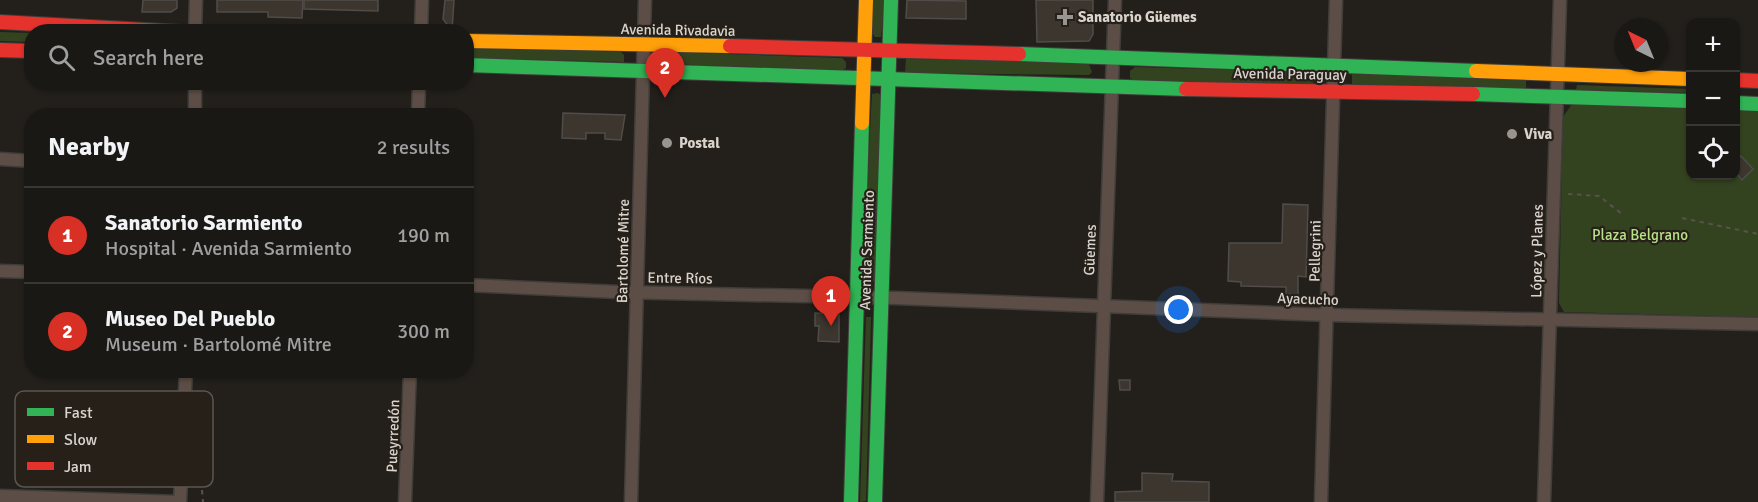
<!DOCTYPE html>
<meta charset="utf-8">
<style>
body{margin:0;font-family:Signika,sans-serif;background:#272522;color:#f1f3f6}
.controls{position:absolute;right:18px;top:18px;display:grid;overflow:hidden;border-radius:12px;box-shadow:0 2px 4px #0004}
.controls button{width:54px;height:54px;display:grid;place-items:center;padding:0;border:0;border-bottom:2px solid #383734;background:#1a1815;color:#f1f3f6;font:30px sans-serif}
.compass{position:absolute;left:1614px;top:18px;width:54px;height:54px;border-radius:50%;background:#1a1815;box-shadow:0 2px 4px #0004;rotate:317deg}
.you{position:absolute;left:1179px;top:310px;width:21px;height:21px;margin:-15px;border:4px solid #fff;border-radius:50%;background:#1a73e8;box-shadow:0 0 0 9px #1a73e833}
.badge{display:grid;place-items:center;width:39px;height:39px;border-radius:50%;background:#d93025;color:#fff;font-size:20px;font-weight:700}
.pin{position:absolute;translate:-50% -50px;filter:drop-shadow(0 2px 3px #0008)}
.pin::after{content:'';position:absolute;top:32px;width:21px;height:18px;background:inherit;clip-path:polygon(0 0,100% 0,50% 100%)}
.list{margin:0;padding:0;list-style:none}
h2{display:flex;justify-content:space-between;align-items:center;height:78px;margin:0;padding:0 24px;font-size:26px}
h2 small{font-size:20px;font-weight:400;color:#9fa0a0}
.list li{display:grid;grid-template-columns:39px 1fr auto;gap:18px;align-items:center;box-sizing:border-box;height:96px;padding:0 24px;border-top:2px solid #383734}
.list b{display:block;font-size:22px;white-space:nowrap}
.list p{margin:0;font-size:20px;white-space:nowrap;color:#9fa0a0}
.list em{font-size:20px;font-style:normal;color:#9fa0a0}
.icon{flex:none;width:33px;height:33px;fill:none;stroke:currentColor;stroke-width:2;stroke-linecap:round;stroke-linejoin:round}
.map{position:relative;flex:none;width:1758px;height:502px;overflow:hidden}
.search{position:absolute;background:#1a1815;box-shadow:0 2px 4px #0004;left:24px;top:24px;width:450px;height:66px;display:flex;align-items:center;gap:15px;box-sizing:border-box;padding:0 21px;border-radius:24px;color:#9fa0a0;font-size:22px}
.panel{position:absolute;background:#1a1815;box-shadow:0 2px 4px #0004;left:24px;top:108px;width:450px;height:270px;border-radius:24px}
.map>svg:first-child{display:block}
.green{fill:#33431f}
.building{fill:#3c362f;stroke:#4f4c49;stroke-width:1.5}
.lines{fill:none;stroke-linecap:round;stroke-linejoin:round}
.street-casing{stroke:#3f3d39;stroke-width:15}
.fast-casing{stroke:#3f3d39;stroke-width:16}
.slow-casing{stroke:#3f3d39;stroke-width:16}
.jam-casing{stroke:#3f3d39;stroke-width:16}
.path{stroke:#5a514c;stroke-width:2;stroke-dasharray:4.5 4.5;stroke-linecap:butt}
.street{stroke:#5c4e46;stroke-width:12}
.fast{stroke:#30b455;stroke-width:14}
.slow{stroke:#ff9f0a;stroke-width:14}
.jam{stroke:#e5322d;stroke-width:14}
.poi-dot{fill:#989490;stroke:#262019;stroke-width:2}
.labels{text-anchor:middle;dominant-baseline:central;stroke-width:4.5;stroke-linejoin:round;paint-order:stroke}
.poi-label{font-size:15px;font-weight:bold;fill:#d7d3ce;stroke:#262019;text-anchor:start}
.street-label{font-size:15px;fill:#d7d3ce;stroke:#262019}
.park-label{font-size:15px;fill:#b6e187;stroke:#262019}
.key{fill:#262019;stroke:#5b564f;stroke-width:1.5}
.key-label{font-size:16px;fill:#d7d3ce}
</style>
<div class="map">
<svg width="1758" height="502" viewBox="0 0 1758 502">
<rect width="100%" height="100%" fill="#23201c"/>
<!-- green -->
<g class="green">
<polygon points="873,0 885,0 881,37 875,37 872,33"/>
<polygon points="0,32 31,33 31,42 0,41"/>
<polygon points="467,46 621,52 624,55 624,62 467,58"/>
<polygon points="667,52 842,58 846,62 846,68 843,70 667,64 664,62 664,54"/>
<polygon points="906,59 1088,62 1092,72 1089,75 905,73"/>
<polygon points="1135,67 1314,72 1313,85 1135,81 1130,78 1130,71"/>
<polygon points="1352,74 1526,79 1526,91 1352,84"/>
<polygon points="1577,85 1690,89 1690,93 1576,90"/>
<polygon points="878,93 882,96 876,282 862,281 872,94"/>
<polygon points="1572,104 1690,107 1690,176 1736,176 1736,108 1758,108 1758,317 1564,312 1559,303 1563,117"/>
<polygon points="866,317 871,317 866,501 860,502"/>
</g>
<!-- building -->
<g class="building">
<polygon points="143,0 177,0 177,8 171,12 142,12"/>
<polygon points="217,0 303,0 302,18 268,17 268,12 217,12"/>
<polygon points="304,0 378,0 378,11 304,9"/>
<polygon points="445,0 454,0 452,31 443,19"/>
<polygon points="907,0 966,1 966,19 906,18"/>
<polygon points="1036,0 1093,0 1093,34 1089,41 1037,42"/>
<polygon points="563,113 625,115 621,140 605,139 605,133 586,133 586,139 562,138"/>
<polygon points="1741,156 1753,169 1742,180 1736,173 1736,162"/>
<polygon points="1283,204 1308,205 1306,277 1298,276 1298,295 1286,294 1286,287 1241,286 1241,282 1228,281 1229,243 1282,243"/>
<polygon points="815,313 839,314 839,342 818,341 819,326 815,326"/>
<polygon points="1119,380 1130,380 1130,390 1120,390"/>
<polygon points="1142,473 1173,474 1172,481 1209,482 1209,502 1115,502 1115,492 1142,491"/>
</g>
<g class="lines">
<defs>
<g id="street">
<polyline points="195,32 196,0"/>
<polyline points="421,32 422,0"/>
<polyline points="195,116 195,82"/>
<polyline points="418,116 419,82"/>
<polyline points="0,159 32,161"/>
<polyline points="0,271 32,272"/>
<polyline points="466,285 618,292 896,298 1328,315 1758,324"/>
<polyline points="0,496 179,502"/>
<polyline points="180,502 186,370"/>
<polyline points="405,502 410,370"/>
<polyline points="631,502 645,0"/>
<polyline points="1097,502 1115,0"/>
<polyline points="1321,502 1336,0"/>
<polyline points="1544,502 1560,0"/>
</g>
<g id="fast">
<polyline points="1019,54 1476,71"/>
<polyline points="466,65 1186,89"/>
<polyline points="1473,94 1690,101"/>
<polyline points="1736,103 1758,104"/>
<polyline points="851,502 862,123"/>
<polyline points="875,502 891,0"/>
</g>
<g id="slow">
<polyline points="466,41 730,46"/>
<polyline points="1476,71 1690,79"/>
<polyline points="862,123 866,0"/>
</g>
<g id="jam">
<polyline points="0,22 181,32"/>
<polyline points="730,46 1019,54"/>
<polyline points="0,50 32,51"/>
<polyline points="1736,80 1758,81"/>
<polyline points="1186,89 1473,94"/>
</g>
</defs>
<!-- street casing -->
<use href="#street" class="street-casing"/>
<!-- fast casing -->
<use href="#fast" class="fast-casing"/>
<!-- slow casing -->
<use href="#slow" class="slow-casing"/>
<!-- jam casing -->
<use href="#jam" class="jam-casing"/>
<!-- path -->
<g class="path">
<polyline points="1568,194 1599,196 1622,214"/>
<polyline points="1682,218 1758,234"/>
<polyline points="202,490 203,502"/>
</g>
<!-- street -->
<use href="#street" class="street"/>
<!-- fast -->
<use href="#fast" class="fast"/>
<!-- slow -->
<use href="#slow" class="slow"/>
<!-- jam -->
<use href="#jam" class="jam"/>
</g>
<!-- markers -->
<g class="poi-dot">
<path d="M1062 8h6v6h6v6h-6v6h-6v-6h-6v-6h6z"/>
<circle cx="1512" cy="134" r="6"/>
<circle cx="667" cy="143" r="6"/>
</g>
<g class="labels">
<!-- poi labels -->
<g class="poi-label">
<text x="1078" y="17">Sanatorio Güemes</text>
<text x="1524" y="134">Viva</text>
<text x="679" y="143">Postal</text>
</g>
<!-- street labels -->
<g class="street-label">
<text transform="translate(678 30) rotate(1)">Avenida Rivadavia</text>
<text transform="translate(1290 74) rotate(1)">Avenida Paraguay</text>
<text transform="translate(867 250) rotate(-88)">Avenida Sarmiento</text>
<text transform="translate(1090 250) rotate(-88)">Güemes</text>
<text transform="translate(623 251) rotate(-89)">Bartolomé Mitre</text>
<text transform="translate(1315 251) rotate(-89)">Pellegrini</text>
<text transform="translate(1537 251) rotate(-89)">López y Planes</text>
<text transform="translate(680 278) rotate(1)">Entre Ríos</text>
<text transform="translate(1308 299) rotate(2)">Ayacucho</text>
<text transform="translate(393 436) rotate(-88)">Pueyrredón</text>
</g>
<!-- park labels -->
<g class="park-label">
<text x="1640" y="235">Plaza Belgrano</text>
</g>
</g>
<!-- legend -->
<rect x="15" y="391" width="198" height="96" rx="9" class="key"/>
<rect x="27" y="408" width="27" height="8" fill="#30b455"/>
<rect x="27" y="435" width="27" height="8" fill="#ff9f0a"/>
<rect x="27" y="462" width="27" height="8" fill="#e5322d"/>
<g class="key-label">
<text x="64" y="418">Fast</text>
<text x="64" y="445">Slow</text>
<text x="64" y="472">Jam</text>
</g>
</svg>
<div class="controls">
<button>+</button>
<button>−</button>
<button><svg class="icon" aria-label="locate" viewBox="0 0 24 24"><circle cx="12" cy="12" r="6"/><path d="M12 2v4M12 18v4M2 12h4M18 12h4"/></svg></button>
</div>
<svg class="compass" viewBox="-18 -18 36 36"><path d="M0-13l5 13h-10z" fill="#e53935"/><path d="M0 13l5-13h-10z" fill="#9fa0a0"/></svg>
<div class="you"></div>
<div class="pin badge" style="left:831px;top:326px">1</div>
<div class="pin badge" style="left:665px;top:98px">2</div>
<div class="search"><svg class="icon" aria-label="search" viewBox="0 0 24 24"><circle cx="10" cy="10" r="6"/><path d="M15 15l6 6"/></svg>Search here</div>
<section class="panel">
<h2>Nearby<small>2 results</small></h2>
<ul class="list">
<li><span class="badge">1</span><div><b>Sanatorio Sarmiento</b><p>Hospital · Avenida Sarmiento</p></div><em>190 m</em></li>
<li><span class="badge">2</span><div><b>Museo Del Pueblo</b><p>Museum · Bartolomé Mitre</p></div><em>300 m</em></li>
</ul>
</section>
</div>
